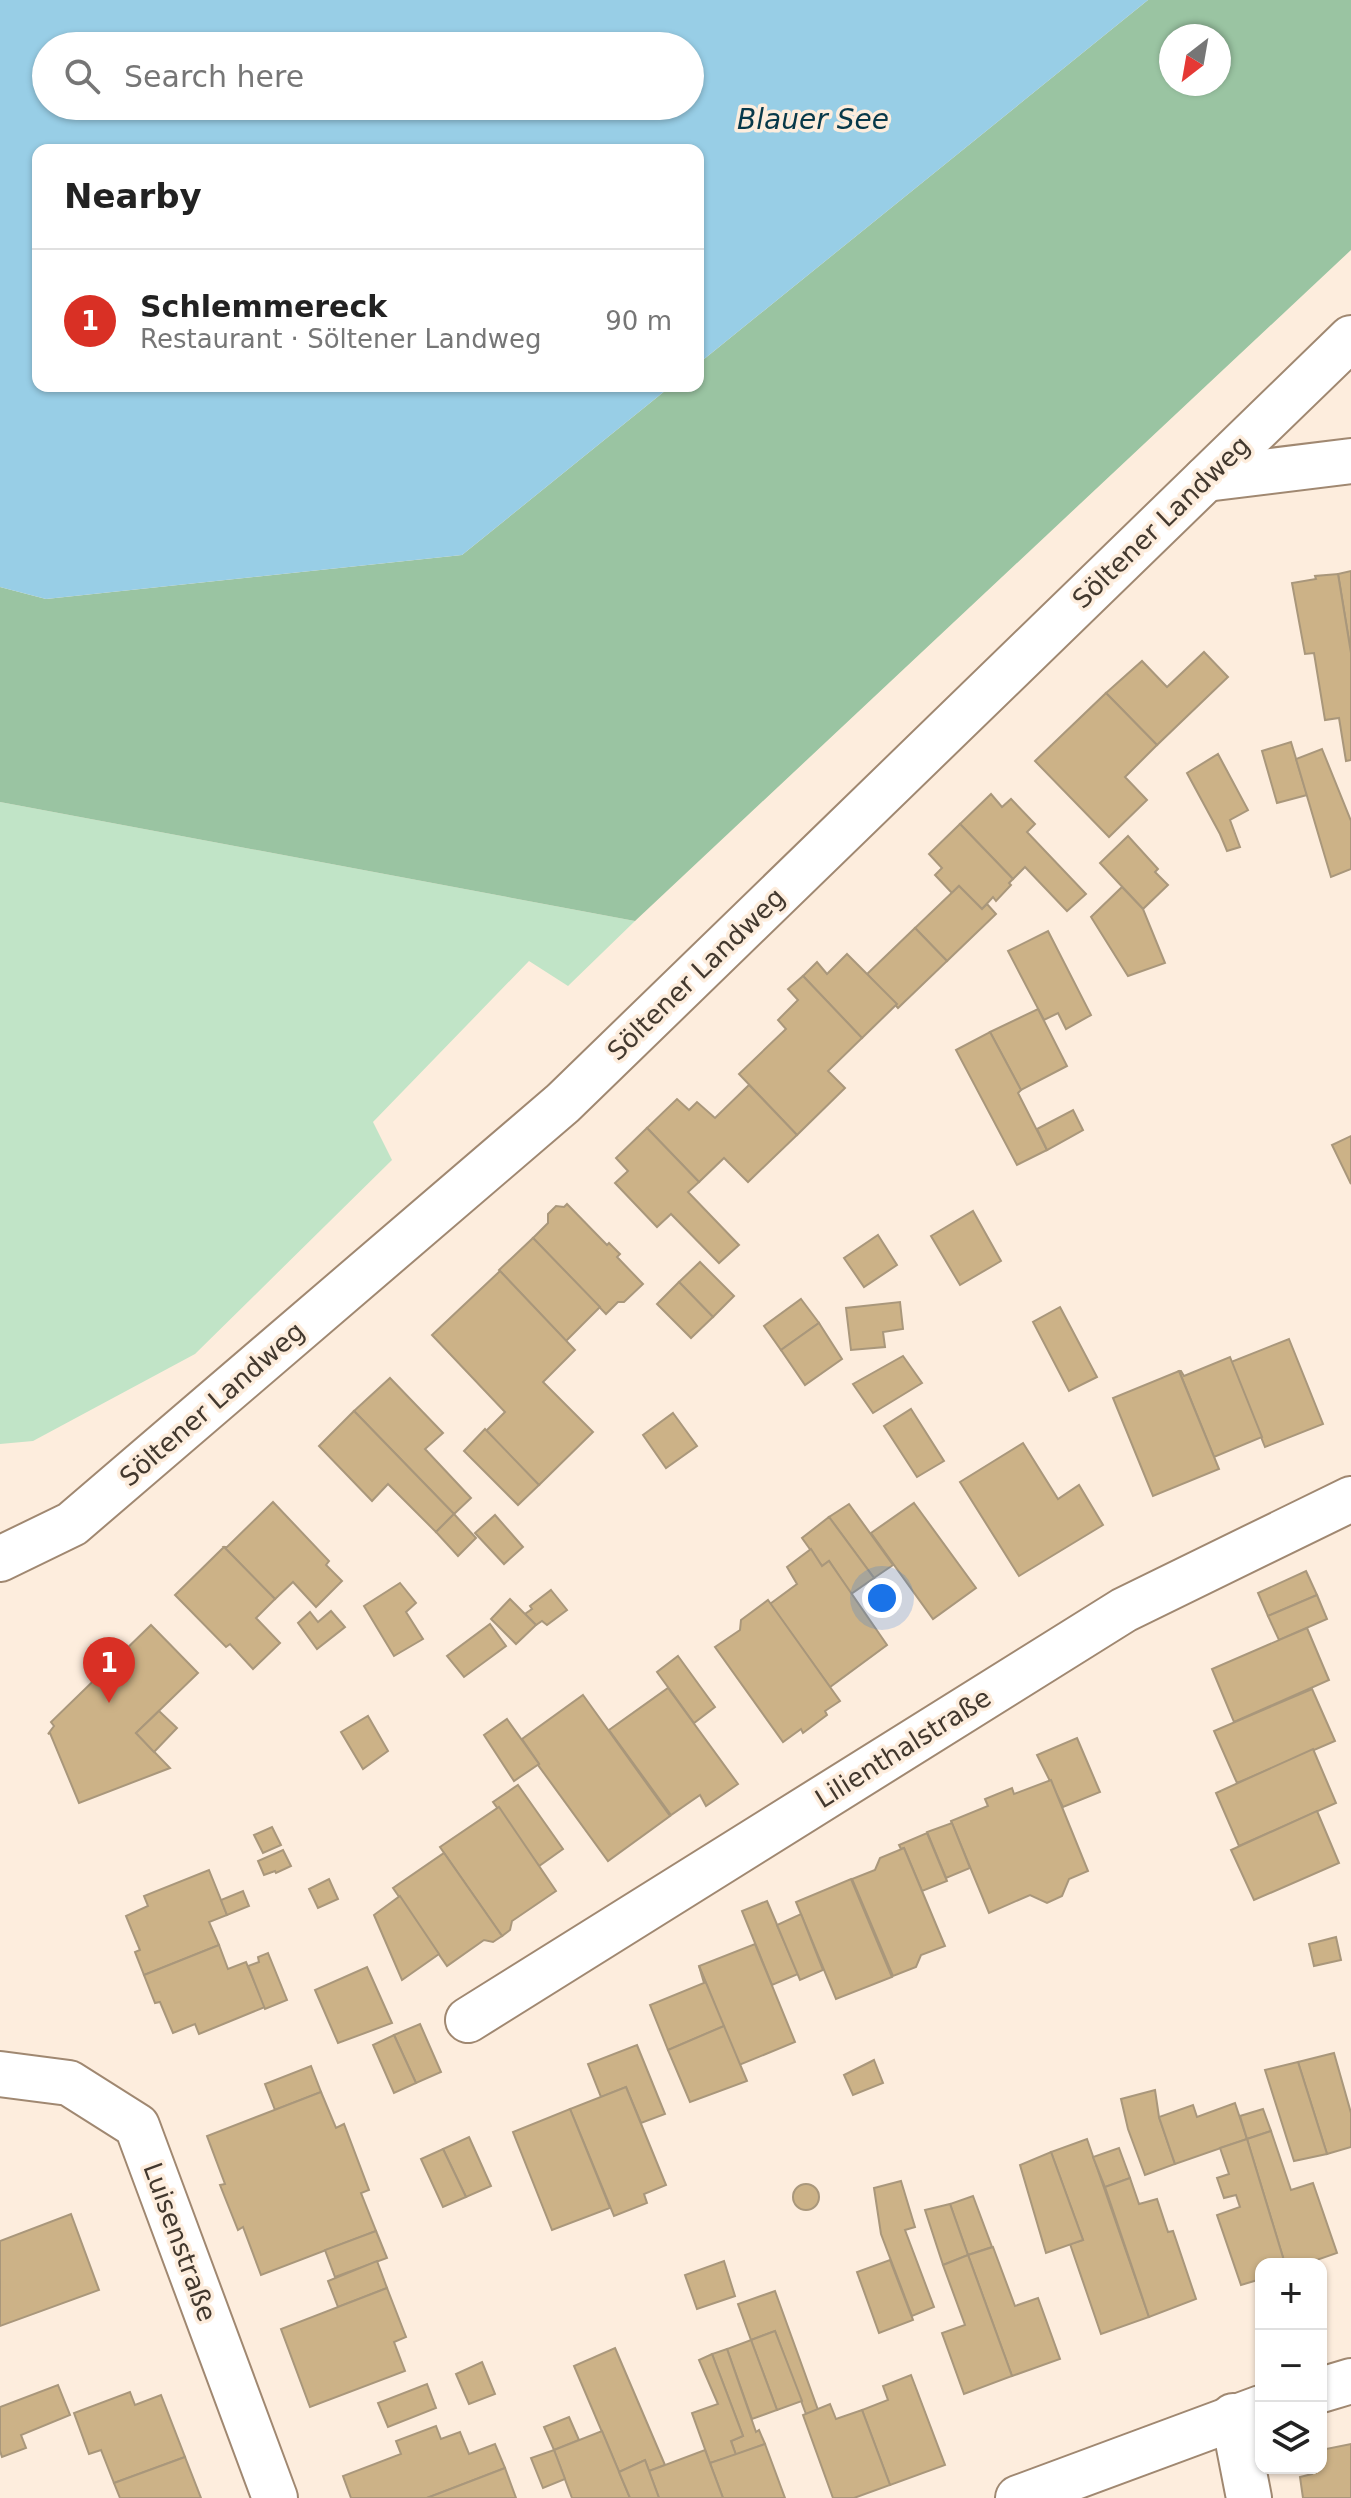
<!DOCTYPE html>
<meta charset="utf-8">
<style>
body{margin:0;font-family:"DejaVu Sans",sans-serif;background:#f6f6f6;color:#222}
.controls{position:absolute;right:24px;bottom:24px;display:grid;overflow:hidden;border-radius:16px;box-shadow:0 2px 6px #0004}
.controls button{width:72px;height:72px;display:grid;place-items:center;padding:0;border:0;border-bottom:2px solid #e0e0e0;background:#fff;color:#222;font:40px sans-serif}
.compass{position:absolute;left:1159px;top:24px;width:72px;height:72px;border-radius:50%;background:#fff;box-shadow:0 2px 6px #0004;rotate:211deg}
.you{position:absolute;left:882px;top:1598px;width:28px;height:28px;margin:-20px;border:6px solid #fff;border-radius:50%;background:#1a73e8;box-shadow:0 0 0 12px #1a73e833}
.badge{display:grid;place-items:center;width:52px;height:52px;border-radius:50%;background:#d93025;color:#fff;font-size:26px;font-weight:700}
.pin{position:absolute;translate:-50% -66px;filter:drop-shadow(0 2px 4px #0008)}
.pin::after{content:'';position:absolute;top:42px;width:28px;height:24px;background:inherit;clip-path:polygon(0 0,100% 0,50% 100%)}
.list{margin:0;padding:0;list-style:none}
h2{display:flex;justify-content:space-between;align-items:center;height:104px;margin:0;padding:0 32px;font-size:34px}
h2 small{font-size:26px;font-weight:400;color:#767676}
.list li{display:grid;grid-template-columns:52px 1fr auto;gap:24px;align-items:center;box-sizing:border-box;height:144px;padding:0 32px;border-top:2px solid #e0e0e0}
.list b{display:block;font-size:30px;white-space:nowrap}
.list p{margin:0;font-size:26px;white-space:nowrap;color:#767676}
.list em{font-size:26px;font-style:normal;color:#767676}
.icon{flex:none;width:44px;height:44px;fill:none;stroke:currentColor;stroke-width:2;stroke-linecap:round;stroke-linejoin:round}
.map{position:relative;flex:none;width:1351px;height:2498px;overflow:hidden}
.search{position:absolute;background:#fff;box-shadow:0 2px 6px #0004;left:32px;top:32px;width:672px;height:88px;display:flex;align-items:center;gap:20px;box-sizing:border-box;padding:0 28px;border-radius:44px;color:#767676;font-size:30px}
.panel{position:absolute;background:#fff;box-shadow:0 2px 6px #0004;left:32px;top:144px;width:672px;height:248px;border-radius:16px}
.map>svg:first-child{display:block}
.green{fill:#c1e4c7}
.forest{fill:#9ac4a2;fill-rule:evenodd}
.water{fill:#98cee6;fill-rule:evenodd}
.building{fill:#ccb287;stroke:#a9977b;stroke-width:2}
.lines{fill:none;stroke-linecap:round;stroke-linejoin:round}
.street-casing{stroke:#a08871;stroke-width:48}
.street{stroke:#fff;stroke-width:44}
.labels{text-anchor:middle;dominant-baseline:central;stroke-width:7;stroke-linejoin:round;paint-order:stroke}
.street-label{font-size:26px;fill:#42382e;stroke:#fdeddd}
.water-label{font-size:28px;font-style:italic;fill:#073849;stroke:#fdeddd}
</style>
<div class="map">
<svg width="1351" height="2498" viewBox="0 0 1351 2498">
<rect width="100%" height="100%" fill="#fdeddd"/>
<!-- green -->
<polygon class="green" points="0,802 635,921 568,986 529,961 373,1122 392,1160 195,1354 33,1441 0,1444"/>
<!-- forest -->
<path class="forest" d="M1148,0H1351V250L635,921L0,802V587L46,599L462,555L671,386H698V364ZM1171,36H1219V84H1171Z"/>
<!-- water -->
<path class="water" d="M0,0H1148L698,364V150H38V386H671L462,555L46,599L0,587ZM46,46H690V106H46Z"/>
<!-- building -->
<g class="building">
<polygon points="1351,571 1351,653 1338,574"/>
<polygon points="1338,574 1351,653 1351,760 1346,761 1339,718 1325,720 1314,653 1305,654 1292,583 1316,579 1315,576"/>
<polygon points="1204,652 1228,677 1157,745 1106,693 1142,661 1167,687"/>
<polygon points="1106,693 1157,745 1125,777 1147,800 1109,837 1035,761"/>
<polygon points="1291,742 1307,795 1277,803 1262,751"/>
<polygon points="1322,749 1351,821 1351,869 1331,877 1296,759"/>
<polygon points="1218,754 1248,810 1230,820 1240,847 1227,851 1220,834 1187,773"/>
<polygon points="991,794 1002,807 1011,799 1035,824 1027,832 1086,894 1067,911 1025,867 1013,879 960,824"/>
<polygon points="960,824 1013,879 1009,883 1011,885 996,901 993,897 982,909 959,886 952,893 935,875 942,868 929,854"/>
<polygon points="1128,836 1158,869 1155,872 1168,885 1143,909 1100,863"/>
<polygon points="959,886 982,909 987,904 996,914 947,961 915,928"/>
<polygon points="1122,887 1143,909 1165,963 1128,976 1091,917"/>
<polygon points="915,928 947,961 898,1008 867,974"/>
<polygon points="1048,931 1091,1015 1066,1029 1058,1013 1044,1020 1008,951"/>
<polygon points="847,954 897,1004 862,1038 803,976 817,962 827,974"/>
<polygon points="803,976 862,1038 828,1071 845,1088 797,1135 739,1074 786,1029 778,1020 798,1000 788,989"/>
<polygon points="1038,1009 1067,1066 1021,1090 990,1032"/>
<polygon points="990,1032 1021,1090 1018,1093 1047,1150 1017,1165 956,1050"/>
<polygon points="749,1085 797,1135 748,1182 724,1158 699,1182 647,1128 677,1099 689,1110 697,1102 715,1118"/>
<polygon points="1073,1110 1083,1130 1047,1150 1037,1129"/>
<polygon points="647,1128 699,1182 688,1192 739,1245 719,1263 671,1214 657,1227 615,1183 628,1171 616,1158"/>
<polygon points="1351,1136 1351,1184 1332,1145"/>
<polygon points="567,1204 607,1245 609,1243 620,1254 617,1257 643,1284 624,1302 618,1302 606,1314 533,1238 548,1223 548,1214 556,1206 564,1207"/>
<polygon points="973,1211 1001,1261 960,1285 931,1236"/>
<polygon points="878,1235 897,1265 864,1287 844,1258"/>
<polygon points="533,1238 600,1307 566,1341 499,1270"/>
<polygon points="700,1262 734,1296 713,1317 679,1282"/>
<polygon points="500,1271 575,1350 543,1382 593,1432 539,1485 486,1431 505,1412 432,1335"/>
<polygon points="679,1282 713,1317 691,1338 657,1304"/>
<polygon points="801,1299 819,1323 781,1350 764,1326"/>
<polygon points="900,1302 903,1329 883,1332 885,1347 851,1350 846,1308"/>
<polygon points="1060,1307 1097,1377 1069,1391 1033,1322"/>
<polygon points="819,1323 842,1359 805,1385 781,1350"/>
<polygon points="1289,1339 1323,1424 1265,1447 1231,1362"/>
<polygon points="903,1356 922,1383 873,1413 853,1384"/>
<polygon points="1230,1357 1262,1437 1214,1457 1179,1371 1181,1371 1184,1376"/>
<polygon points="1179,1371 1219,1469 1153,1496 1113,1398"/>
<polygon points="390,1378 443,1433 425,1449 471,1498 454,1514 354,1411"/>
<polygon points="911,1409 944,1461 917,1477 884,1426"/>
<polygon points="354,1411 454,1514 436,1532 388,1484 372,1501 319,1446"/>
<polygon points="673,1413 697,1446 666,1468 643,1435"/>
<polygon points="485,1429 539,1485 518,1505 464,1451"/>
<polygon points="1023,1443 1058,1499 1079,1485 1103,1525 1019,1576 960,1482"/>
<polygon points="273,1502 329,1561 326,1565 342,1581 316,1607 293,1582 275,1599 224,1547 227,1547"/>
<polygon points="914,1503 976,1588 933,1619 871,1533"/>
<polygon points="849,1504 893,1565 874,1578 829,1517"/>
<polygon points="454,1514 476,1538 458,1556 436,1532"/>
<polygon points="495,1515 523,1547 504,1564 475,1533"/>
<polygon points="829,1517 874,1578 851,1594 829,1561 822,1566 802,1538"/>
<polygon points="224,1547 275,1599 256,1618 280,1643 253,1669 230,1644 226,1647 175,1595"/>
<polygon points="811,1549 822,1566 829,1561 887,1645 830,1687 770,1604 797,1584 787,1567"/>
<polygon points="1306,1571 1317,1595 1268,1616 1258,1593"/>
<polygon points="400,1583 416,1603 406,1612 423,1639 394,1656 364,1606"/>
<polygon points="551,1590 567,1610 547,1625 542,1621 536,1625 525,1614 532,1609 530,1606"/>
<polygon points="1317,1595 1327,1619 1279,1640 1268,1616"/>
<polygon points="510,1599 536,1625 516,1644 491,1619"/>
<polygon points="768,1600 840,1701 825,1711 827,1715 803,1733 801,1729 783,1742 715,1647 740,1630 741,1620"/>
<polygon points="331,1611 345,1627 317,1649 298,1623 310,1612 318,1622"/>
<polygon points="490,1624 506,1646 464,1677 447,1656"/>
<polygon points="151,1625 198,1673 136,1733 170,1768 79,1803 50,1733 48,1734 54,1726 51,1722"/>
<polygon points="1307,1628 1329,1680 1234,1722 1212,1669"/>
<polygon points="678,1656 715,1707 694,1723 657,1672"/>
<polygon points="668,1688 738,1784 706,1806 700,1795 671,1815 609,1730"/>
<polygon points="1312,1689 1335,1741 1237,1783 1214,1731"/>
<polygon points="583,1695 670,1816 608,1861 538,1765 539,1764 522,1739"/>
<polygon points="159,1711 177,1728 154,1752 136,1733"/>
<polygon points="368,1716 388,1751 363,1769 341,1732"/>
<polygon points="507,1719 539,1764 514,1781 484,1735"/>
<polygon points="1077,1738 1100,1792 1063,1807 1037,1755"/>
<polygon points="1313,1749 1336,1803 1239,1846 1216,1793"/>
<polygon points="1051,1780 1088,1871 1069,1879 1062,1896 1047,1903 1030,1895 989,1913 951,1821 988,1806 985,1799 1012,1788 1014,1794"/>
<polygon points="518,1785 563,1849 539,1866 493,1802"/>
<polygon points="499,1807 556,1891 512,1921 510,1930 502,1936 440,1847"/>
<polygon points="1317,1811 1339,1863 1254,1900 1231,1850"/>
<polygon points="952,1823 970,1868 946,1878 927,1832"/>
<polygon points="272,1827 281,1845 263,1853 254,1835"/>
<polygon points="927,1833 947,1881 922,1891 904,1848 901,1849 899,1845"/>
<polygon points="904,1848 945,1946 921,1955 916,1967 893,1976 852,1879 875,1870 880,1858"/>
<polygon points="283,1850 291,1866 276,1873 275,1871 264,1875 258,1861"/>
<polygon points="444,1853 502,1936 493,1942 484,1940 447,1966 393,1888"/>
<polygon points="209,1870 227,1915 209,1922 219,1945 144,1975 135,1952 140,1950 126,1916 148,1906 144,1896"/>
<polygon points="329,1879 338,1899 318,1908 309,1889"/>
<polygon points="851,1879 892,1977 836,1999 796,1902"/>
<polygon points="243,1891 249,1906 227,1915 221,1900"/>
<polygon points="400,1896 439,1954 402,1980 374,1915"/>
<polygon points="767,1901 798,1974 772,1985 742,1911"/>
<polygon points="801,1914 823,1970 800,1980 777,1925"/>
<polygon points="1336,1937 1341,1960 1314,1966 1309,1944"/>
<polygon points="755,1944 795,2042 739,2065 699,1966"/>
<polygon points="219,1945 228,1969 246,1962 265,2007 199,2034 195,2024 173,2033 160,2002 155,2003 144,1975"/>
<polygon points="268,1953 287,2000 265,2009 248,1966 259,1962 258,1957"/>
<polygon points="699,1966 724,2026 668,2050 650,2005 704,1983"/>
<polygon points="367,1967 392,2023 338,2043 315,1990"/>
<polygon points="420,2024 441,2072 416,2083 394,2035"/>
<polygon points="724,2026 747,2081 690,2102 668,2050"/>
<polygon points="394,2035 416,2083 394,2093 373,2045"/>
<polygon points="637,2045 665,2114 641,2123 626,2087 601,2097 588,2064"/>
<polygon points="1334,2053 1351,2113 1351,2147 1327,2154 1298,2062"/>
<polygon points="874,2060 883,2083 853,2095 844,2075"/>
<polygon points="1298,2062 1327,2154 1294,2161 1265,2070"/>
<polygon points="311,2066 321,2092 275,2110 265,2084"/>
<polygon points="626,2087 666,2185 644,2194 647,2203 614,2216 570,2109"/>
<polygon points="1155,2090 1159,2117 1175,2164 1145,2175 1128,2129 1121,2099"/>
<polygon points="321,2092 336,2128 344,2124 369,2190 361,2193 376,2231 261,2275 243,2227 238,2230 220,2185 225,2184 207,2136"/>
<polygon points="1235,2103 1247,2139 1175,2164 1159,2117 1193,2105 1197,2117"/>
<polygon points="570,2109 610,2208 552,2230 513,2132"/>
<polygon points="1263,2109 1271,2131 1247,2139 1240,2116"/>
<polygon points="1271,2131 1291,2190 1313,2183 1337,2253 1305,2264 1285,2264 1247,2139"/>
<polygon points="469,2137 491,2186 466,2197 443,2149"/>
<polygon points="1087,2139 1149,2317 1101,2334 1070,2244 1083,2240 1051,2152"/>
<polygon points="1247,2139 1285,2264 1261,2264 1261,2279 1241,2285 1217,2215 1240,2207 1236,2195 1224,2198 1217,2178 1229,2174 1220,2148"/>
<polygon points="1119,2148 1130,2178 1105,2187 1093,2157"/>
<polygon points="443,2149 466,2197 443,2207 421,2159"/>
<polygon points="1051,2152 1083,2240 1046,2253 1020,2165"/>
<polygon points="1130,2178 1139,2204 1157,2199 1168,2232 1173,2231 1196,2299 1149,2317 1105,2187"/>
<polygon points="901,2181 915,2227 905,2230 934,2307 912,2316 881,2234 874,2188"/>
<circle cx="806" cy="2197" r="13"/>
<polygon points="973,2196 992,2247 968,2255 950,2204"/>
<polygon points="950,2204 968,2255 943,2265 925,2210"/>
<polygon points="71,2214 99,2290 0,2326 0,2241"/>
<polygon points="376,2231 387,2258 335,2277 325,2250"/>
<polygon points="993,2247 1015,2306 1038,2298 1060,2359 1012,2376 968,2255"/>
<polygon points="968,2255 1012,2376 964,2394 942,2333 965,2325 943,2265"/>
<polygon points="890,2260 913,2320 879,2333 857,2272"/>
<polygon points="377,2261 387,2288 338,2307 328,2281"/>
<polygon points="724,2261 735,2296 697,2309 685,2275"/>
<polygon points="387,2288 406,2337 394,2342 405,2371 310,2407 281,2329"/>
<polygon points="775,2291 818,2410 806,2414 775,2331 751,2340 738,2304"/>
<polygon points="775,2331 802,2401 777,2410 751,2340"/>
<polygon points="751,2340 777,2410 752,2419 727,2349"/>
<polygon points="615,2348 665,2465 649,2471 645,2460 619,2472 574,2366"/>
<polygon points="727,2349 756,2432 759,2430 765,2444 736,2455 731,2441 743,2436 712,2354"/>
<polygon points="712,2354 743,2436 731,2441 736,2455 710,2463 692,2413 718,2404 699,2360"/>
<polygon points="482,2362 495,2394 469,2404 456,2374"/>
<polygon points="911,2375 945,2465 890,2485 862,2410 888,2400 883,2386"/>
<polygon points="427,2384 436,2408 388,2427 378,2403"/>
<polygon points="58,2385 70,2415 21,2435 26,2448 2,2457 0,2451 0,2407"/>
<polygon points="130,2392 135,2405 161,2395 185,2457 114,2483 101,2450 89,2454 74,2413"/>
<polygon points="830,2404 836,2419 862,2410 890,2485 854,2498 833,2498 803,2415"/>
<polygon points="569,2417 579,2440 554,2450 544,2427"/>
<polygon points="436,2426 441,2439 460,2432 469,2454 495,2444 505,2468 427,2498 351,2498 343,2476 401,2454 396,2441"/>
<polygon points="602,2431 630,2498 572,2498 554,2450"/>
<polygon points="765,2444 785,2498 723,2498 710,2463"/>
<polygon points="1351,2444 1351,2498 1303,2498 1300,2477 1312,2474 1311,2468 1321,2468 1321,2450"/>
<polygon points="554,2450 565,2479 543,2488 531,2458"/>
<polygon points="705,2450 723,2498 659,2498 649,2471"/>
<polygon points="185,2457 201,2498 120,2498 114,2483"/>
<polygon points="645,2460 659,2498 630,2498 619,2472"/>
<polygon points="505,2468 516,2498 427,2498"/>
</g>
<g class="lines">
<defs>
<g id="street">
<polyline points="1206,479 1351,461"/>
<polyline points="0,1559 72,1524 563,1103 1351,338"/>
<polyline points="468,2020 1124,1610 1351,1499"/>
<polyline points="0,2074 69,2083 137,2126 275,2498"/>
<polyline points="1321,2390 1351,2381"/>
<polyline points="1233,2416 1249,2498"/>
<polyline points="1018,2498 1261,2408"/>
</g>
</defs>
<!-- street casing -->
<use href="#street" class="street-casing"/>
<!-- street -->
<use href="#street" class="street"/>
</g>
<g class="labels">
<!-- street labels -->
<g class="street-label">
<text transform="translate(1161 522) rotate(-44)">Söltener Landweg</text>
<text transform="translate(696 974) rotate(-44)">Söltener Landweg</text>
<text transform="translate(212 1404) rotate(-41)">Söltener Landweg</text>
<text transform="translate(903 1748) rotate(-32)">Lilienthalstraße</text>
<text transform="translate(180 2242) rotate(70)">Luisenstraße</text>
</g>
<!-- water labels -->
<g class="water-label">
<text x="813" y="119">Blauer See</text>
</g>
</g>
</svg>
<div class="controls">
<button>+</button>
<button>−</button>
<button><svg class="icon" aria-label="layers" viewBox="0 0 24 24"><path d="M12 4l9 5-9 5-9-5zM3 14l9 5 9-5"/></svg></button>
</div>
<svg class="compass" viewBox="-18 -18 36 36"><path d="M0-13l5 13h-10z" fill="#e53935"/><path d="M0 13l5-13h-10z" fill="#767676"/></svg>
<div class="you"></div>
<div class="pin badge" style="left:109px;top:1703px">1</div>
<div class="search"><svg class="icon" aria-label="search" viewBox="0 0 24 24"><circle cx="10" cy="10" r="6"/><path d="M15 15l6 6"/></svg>Search here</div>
<section class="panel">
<h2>Nearby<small></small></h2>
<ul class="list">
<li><span class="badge">1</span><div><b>Schlemmereck</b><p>Restaurant · Söltener Landweg</p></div><em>90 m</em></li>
</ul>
</section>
</div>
